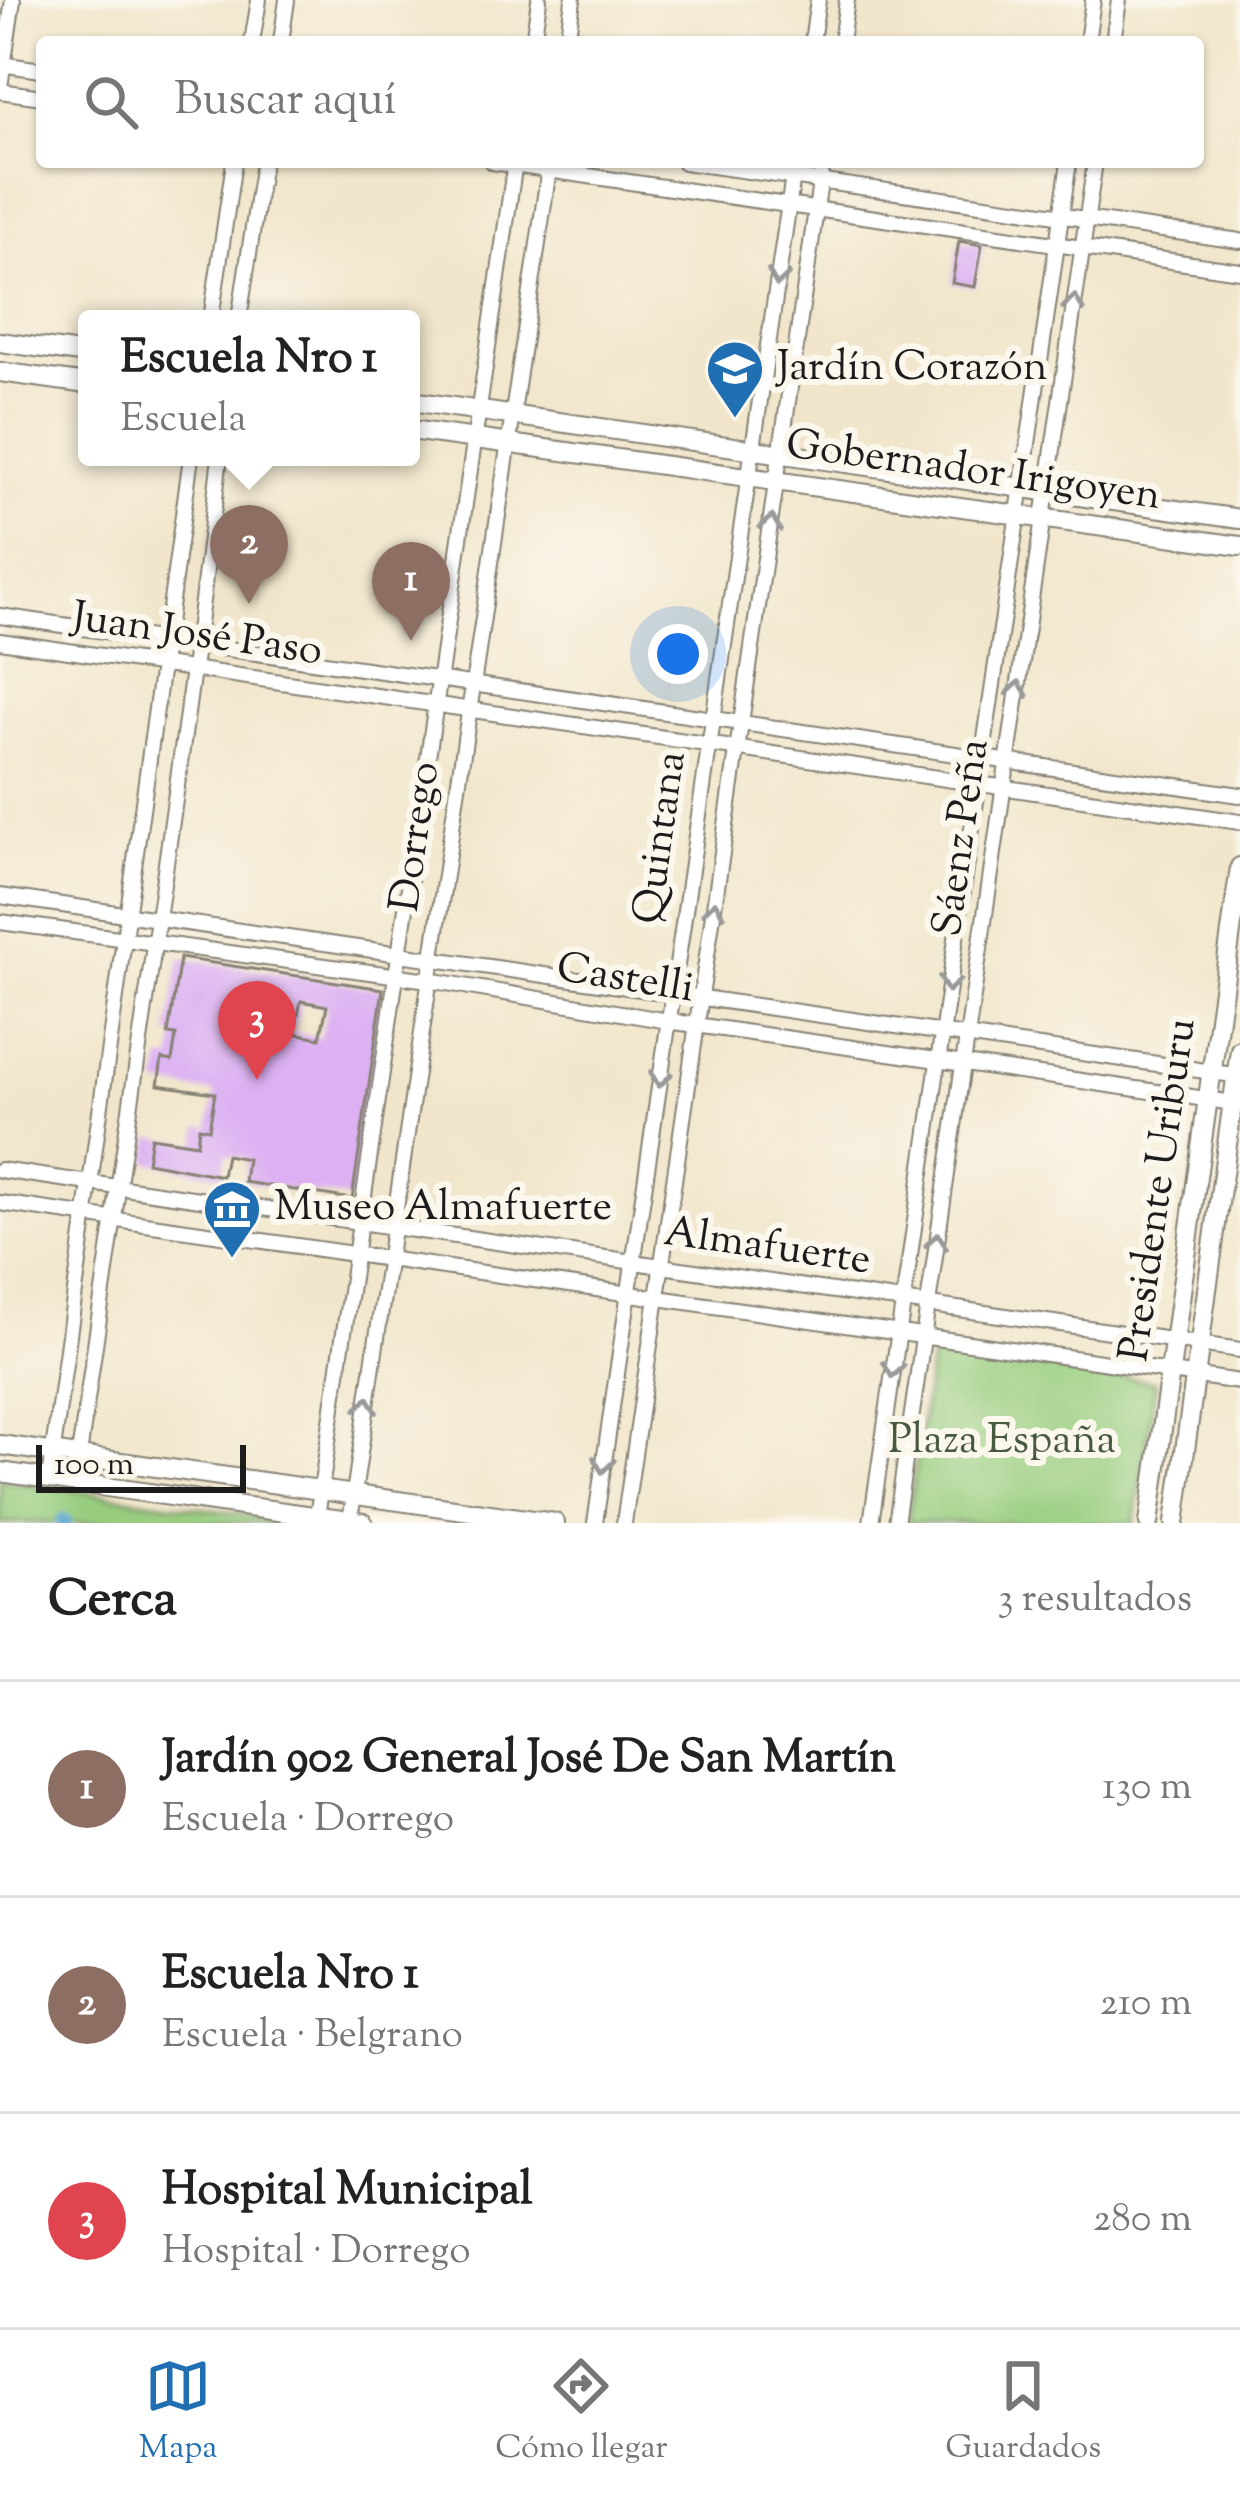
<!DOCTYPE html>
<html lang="es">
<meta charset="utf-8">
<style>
body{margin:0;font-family:"Sorts Mill Goudy",serif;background:#f2f2f2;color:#222}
.scale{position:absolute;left:36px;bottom:30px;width:210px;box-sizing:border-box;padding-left:12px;border:6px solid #1c1c1c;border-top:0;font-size:33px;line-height:42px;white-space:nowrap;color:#1c1c1c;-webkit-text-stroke:9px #fbf7ec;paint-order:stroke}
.you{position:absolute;left:678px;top:654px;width:42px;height:42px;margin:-30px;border:9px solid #fff;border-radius:50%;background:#1a73e8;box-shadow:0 0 0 18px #1a73e833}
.badge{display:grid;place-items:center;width:78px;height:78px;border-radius:50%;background:#1f6fb2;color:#fff;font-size:39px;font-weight:700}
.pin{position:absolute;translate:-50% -99px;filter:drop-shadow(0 3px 6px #0008)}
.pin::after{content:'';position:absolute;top:63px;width:42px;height:36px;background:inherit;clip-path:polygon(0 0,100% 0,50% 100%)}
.popup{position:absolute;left:78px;top:310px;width:342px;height:156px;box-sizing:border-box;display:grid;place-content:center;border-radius:12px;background:#fff;filter:drop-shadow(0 3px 9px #0005);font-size:39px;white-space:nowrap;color:#767676}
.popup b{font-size:45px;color:#222}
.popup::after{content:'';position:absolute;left:50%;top:100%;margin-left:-24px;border:24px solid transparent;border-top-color:#fff}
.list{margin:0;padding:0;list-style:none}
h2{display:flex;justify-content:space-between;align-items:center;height:156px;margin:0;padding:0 48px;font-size:51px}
h2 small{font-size:39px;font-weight:400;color:#767676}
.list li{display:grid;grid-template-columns:78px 1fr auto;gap:36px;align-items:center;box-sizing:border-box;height:216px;padding:0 48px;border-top:3px solid #e0e0e0}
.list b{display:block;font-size:45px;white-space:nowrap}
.list p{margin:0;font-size:39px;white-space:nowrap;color:#767676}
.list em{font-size:39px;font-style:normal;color:#767676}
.icon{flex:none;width:66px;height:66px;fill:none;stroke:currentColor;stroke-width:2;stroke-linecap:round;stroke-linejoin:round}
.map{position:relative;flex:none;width:1240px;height:1523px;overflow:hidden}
.search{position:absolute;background:#fff;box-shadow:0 3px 9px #0004;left:36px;right:36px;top:36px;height:132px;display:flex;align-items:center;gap:30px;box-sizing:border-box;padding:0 42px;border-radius:12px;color:#767676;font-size:45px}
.sheet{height:804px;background:#fff}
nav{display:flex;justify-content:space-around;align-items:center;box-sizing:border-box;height:168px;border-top:3px solid #e0e0e0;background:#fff;font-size:33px;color:#767676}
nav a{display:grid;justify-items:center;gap:6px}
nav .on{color:#1f6fb2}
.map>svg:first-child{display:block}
.green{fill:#98cd7f;stroke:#5a744e;stroke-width:3}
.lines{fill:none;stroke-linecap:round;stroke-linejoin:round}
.canal{stroke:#5ca6d4;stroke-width:15}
.building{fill:#dcb0f3;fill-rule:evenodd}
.street-casing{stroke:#868174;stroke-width:18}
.secondary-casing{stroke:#868174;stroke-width:22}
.street{stroke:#fff;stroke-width:14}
.secondary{stroke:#fff;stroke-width:18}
.oneway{stroke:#999}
.labels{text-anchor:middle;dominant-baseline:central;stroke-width:12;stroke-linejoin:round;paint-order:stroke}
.poi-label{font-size:42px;fill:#1c1c1c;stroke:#fbf7ec;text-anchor:start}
.street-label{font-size:42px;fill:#1c1c1c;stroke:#fbf7ec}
.park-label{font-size:42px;fill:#475a3f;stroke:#fbf7ec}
</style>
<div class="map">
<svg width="1240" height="1523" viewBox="0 0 1240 1523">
<rect width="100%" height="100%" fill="#fbf7ec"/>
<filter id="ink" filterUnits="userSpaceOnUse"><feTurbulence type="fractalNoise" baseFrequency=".00833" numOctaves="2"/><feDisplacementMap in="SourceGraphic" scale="24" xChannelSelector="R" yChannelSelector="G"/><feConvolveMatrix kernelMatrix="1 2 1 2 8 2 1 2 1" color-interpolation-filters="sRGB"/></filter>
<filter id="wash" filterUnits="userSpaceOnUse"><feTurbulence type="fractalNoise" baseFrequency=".004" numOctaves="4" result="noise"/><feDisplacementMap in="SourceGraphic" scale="48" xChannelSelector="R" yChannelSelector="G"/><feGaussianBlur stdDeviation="2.7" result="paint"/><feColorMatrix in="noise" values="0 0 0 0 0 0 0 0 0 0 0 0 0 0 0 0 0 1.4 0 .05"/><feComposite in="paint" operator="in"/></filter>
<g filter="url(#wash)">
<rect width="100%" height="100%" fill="#f1e6cb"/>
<!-- green -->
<g class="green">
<polygon points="932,1349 1156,1382 1135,1523 907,1523"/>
<polygon points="0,1480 305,1523 0,1523"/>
</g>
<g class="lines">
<!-- canal -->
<polyline class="canal" points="64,1521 64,1523"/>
</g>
<g id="blocks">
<!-- building -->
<g class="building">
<polygon points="959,241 982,245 975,287 952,283"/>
<path d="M180,958L383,989L352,1199L244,1182L247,1159L226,1155L222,1176L147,1162L151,1137L197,1144L199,1127L209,1129L215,1093L158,1085L162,1059L172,1061L176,1035L168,1034ZM301,1001L327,1006L320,1038L294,1033Z"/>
</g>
</g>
</g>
<g filter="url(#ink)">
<use href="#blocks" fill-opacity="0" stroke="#868174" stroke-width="3"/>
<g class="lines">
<defs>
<g id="street">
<polyline points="252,42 259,0"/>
<polyline points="281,42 287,0"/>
<polyline points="533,42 539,0"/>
<polyline points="567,42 573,0"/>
<polyline points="812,42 818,0"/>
<polyline points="841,42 847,0"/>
<polyline points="1087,42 1093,0"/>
<polyline points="1113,42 1119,0"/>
<polyline points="0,64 42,70"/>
<polyline points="0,87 13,0"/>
<polyline points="0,91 42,97"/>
<polyline points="492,162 1240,271"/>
<polyline points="684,162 1240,241"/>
<polyline points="211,319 234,162"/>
<polyline points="239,319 263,162"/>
<polyline points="0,616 1240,795"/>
<polyline points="0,641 1240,822"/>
<polyline points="0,896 1240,1076"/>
<polyline points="0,922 429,980 668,1021 1240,1104"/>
<polyline points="0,1170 1240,1350"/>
<polyline points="0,1203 1240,1382"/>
<polyline points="49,1479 191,457"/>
<path d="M75,1483C124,1141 179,800 220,457"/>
<polyline points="317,1517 515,162"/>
<polyline points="350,1521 550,162"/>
<polyline points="595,1523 795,162"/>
<polyline points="624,1523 823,162"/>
<polyline points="871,1523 1069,162"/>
<polyline points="896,1523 1095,162"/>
</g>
<g id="secondary">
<polyline points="0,342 87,354"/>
<polyline points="0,372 87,384"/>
<polyline points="411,401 1240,519"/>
<polyline points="411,430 1240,546"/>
<polyline points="0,1445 555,1523"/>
<polyline points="0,1472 363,1523"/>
<polyline points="1149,1523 1240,867"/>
<polyline points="1175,1523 1240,1050"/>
</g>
</defs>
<!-- street casing -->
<use href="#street" class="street-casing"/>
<!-- secondary casing -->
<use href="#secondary" class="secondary-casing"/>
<!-- street -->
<use href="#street" class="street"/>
<!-- secondary -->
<use href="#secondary" class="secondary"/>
</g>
<!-- one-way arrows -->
<defs><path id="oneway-chevron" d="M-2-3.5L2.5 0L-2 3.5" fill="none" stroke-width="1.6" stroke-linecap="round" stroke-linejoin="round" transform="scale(3)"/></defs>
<g class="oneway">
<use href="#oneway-chevron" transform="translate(778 278) rotate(98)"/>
<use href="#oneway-chevron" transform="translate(1074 303) rotate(-82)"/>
<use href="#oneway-chevron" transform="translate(771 523) rotate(-82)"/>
<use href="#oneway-chevron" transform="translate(1018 689) rotate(-82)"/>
<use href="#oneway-chevron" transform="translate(714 909) rotate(-82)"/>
<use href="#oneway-chevron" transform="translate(949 984) rotate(98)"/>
<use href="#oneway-chevron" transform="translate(660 1079) rotate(98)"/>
<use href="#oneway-chevron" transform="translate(937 1241) rotate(-82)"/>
<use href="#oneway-chevron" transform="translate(893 1370) rotate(98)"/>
<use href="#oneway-chevron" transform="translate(367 1405) rotate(-82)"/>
<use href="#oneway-chevron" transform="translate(603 1465) rotate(98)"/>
</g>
</g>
<!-- icons -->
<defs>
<symbol id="school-pin" viewBox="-11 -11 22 30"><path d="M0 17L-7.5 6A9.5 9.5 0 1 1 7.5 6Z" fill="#1f6fb2" stroke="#fbf7ec"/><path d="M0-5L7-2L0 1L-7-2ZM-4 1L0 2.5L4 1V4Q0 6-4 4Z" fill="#fff"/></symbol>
<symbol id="museum-pin" viewBox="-11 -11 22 30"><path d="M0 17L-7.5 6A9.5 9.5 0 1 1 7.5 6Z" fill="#1f6fb2" stroke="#fbf7ec"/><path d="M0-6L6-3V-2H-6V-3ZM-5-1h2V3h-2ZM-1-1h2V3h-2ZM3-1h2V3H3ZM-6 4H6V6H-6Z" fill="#fff"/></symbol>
</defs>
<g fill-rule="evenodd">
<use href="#school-pin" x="702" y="336" width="66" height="90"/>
<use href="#museum-pin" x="199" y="1176" width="66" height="90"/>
</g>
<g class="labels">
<!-- poi labels -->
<g class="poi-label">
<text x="777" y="369">Jardín Corazón</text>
<text x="274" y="1209">Museo Almafuerte</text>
</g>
<!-- street labels -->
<g class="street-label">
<text transform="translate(973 472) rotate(8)">Gobernador Irigoyen</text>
<text transform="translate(197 636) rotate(8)">Juan José Paso</text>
<text transform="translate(417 837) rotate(-82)">Dorrego</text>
<text transform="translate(662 838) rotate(-82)">Quintana</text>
<text transform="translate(963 838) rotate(-82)">Sáenz Peña</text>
<text transform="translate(625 980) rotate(9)">Castelli</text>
<text transform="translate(1160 1190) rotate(-82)">Presidente Uriburu</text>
<text transform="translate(767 1248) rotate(8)">Almafuerte</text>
</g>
<!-- park labels -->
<g class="park-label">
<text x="1002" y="1442">Plaza España</text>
</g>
</g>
</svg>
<div class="scale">100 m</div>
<div class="you"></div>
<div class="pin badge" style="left:411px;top:641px;background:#8d6e63">1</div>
<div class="pin badge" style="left:249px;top:604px;background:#8d6e63">2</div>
<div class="popup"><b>Escuela Nro 1</b>Escuela</div>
<div class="pin badge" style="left:257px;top:1080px;background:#e0444e">3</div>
<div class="search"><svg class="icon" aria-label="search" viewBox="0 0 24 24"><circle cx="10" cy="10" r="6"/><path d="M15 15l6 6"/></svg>Buscar aquí</div>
</div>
<section class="sheet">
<h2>Cerca<small>3 resultados</small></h2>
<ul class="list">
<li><span class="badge" style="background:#8d6e63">1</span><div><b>Jardín 902 General José De San Martín</b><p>Escuela · Dorrego</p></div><em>130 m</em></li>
<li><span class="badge" style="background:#8d6e63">2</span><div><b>Escuela Nro 1</b><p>Escuela · Belgrano</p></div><em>210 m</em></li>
<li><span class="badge" style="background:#e0444e">3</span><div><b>Hospital Municipal</b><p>Hospital · Dorrego</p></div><em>280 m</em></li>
</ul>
</section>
<nav>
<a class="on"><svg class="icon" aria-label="map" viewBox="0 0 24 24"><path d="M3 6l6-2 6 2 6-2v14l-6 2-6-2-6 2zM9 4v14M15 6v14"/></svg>Mapa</a>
<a><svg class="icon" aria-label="directions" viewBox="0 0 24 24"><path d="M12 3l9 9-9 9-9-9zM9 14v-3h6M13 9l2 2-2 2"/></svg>Cómo llegar</a>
<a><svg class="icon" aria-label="saved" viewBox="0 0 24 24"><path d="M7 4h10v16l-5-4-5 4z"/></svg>Guardados</a>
</nav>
